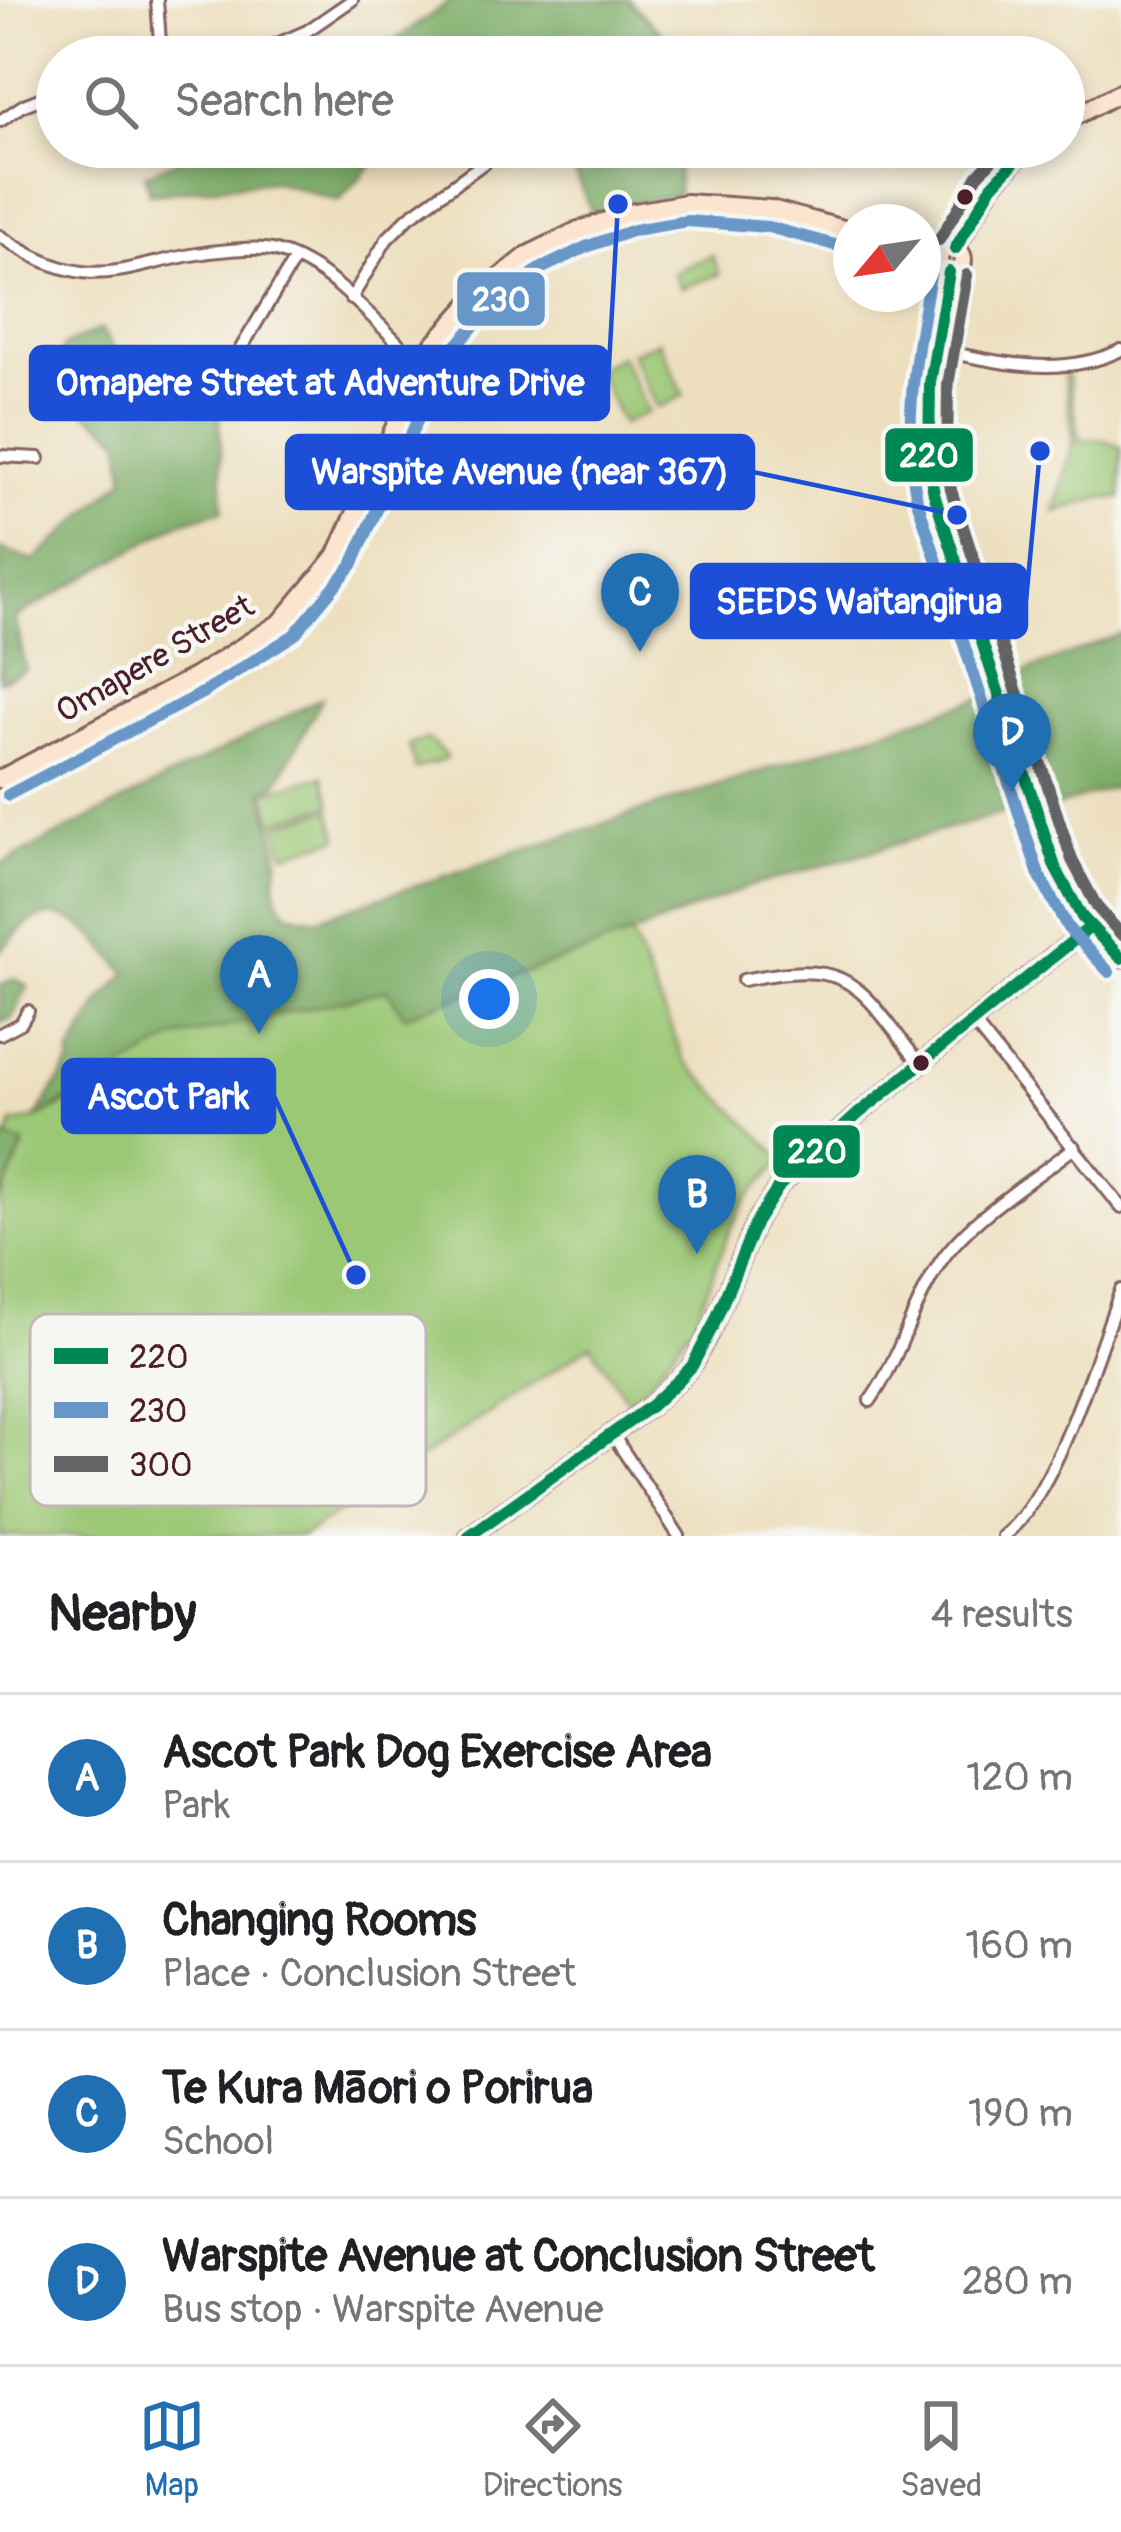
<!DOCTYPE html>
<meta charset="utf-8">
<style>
body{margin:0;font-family:Pangolin,sans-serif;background:#f6f6f6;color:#202124}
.compass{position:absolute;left:833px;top:204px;width:108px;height:108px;border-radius:50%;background:#fff;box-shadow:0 6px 18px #0003;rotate:241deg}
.you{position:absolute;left:489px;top:999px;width:42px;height:42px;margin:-30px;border:9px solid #fff;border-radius:50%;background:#1a73e8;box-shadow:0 0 0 18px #1a73e833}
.badge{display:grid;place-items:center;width:78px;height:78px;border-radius:50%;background:#1f6fb2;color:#fff;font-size:39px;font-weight:700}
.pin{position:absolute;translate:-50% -99px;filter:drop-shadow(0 3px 6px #0008)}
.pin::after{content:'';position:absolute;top:63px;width:42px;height:36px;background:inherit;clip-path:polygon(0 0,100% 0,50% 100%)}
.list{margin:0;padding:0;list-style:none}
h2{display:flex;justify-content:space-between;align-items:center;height:156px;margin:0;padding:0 48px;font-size:51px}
h2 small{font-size:39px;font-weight:400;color:#757577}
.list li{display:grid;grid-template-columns:78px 1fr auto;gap:36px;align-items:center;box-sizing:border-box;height:168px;padding:0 48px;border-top:3px solid #e0e0e0}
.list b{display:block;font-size:45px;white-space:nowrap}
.list p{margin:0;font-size:39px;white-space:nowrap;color:#757577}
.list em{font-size:39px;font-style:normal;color:#757577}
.icon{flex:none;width:66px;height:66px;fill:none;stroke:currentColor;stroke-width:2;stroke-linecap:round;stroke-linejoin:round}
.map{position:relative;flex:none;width:1121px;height:1536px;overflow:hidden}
.search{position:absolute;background:#fff;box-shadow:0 6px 18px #0003;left:36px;right:36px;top:36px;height:132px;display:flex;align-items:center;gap:30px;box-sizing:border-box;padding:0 42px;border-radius:66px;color:#757577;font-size:45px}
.sheet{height:828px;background:#fff}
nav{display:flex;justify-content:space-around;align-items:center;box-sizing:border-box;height:168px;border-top:3px solid #e0e0e0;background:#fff;font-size:33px;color:#757577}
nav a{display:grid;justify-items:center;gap:6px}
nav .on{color:#1f6fb2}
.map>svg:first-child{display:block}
.green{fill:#9bc875;stroke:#727450;stroke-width:3}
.forest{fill:#7cac66;stroke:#636648;stroke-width:3}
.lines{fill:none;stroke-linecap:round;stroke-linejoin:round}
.street-casing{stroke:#83625e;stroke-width:16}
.secondary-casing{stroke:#83625e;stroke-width:22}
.street{stroke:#fff;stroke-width:10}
.secondary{stroke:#fce5cf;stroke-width:16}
.bus-1-casing{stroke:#f6f6f2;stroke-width:21}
.bus-2-casing{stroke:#f6f6f2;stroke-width:21}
.bus-3-casing{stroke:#f6f6f2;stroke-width:21}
.bus-1{stroke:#008854;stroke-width:12}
.bus-2{stroke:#6797c8;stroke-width:12}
.bus-3{stroke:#636466;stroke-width:12}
.bus-dot{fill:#4a1f2b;stroke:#f6f6f2;stroke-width:4.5}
.labels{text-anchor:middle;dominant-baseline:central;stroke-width:9;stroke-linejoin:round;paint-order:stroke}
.street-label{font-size:33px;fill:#4a1f2b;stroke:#f6f6f2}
.key{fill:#f6f6f2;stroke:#c2b6b6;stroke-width:3}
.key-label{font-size:33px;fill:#4a1f2b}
.leader{fill:none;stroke:#1d4ed8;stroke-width:4.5}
.callout-dot{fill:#1d4ed8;stroke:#f6f6f2;stroke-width:4.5}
.callout{fill:#1d4ed8;stroke:#1d4ed8;stroke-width:4.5}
.callout-label{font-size:36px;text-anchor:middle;font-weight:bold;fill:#fff}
.line-badge{stroke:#f6f6f2;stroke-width:4.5}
.badge-label{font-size:33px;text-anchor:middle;font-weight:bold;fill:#fff}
</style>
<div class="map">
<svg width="1121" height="1536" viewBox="0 0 1121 1536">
<rect width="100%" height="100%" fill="#f6f6f2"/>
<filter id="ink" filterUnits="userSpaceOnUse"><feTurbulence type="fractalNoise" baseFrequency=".00833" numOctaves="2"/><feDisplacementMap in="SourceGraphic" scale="24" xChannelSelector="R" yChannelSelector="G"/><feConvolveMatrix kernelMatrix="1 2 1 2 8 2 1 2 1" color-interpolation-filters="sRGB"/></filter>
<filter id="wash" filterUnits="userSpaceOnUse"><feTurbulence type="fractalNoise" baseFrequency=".004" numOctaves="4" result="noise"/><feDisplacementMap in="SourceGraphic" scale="48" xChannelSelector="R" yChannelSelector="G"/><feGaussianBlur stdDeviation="2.7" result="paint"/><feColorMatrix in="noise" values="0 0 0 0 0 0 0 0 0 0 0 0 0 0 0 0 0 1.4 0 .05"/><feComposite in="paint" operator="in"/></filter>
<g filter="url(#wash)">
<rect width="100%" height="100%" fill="#eddfbe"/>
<!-- green -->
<g class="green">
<polygon points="712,255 720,274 681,288 674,272"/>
<polygon points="659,341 684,395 657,408 631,353"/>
<polygon points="621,356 648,412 622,424 596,368"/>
<polygon points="1064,376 1068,376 1080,439 1103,440 1121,447 1121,498 1100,498 1055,512 1074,441"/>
<polygon points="428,739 446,756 445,760 415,769 409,745"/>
<polygon points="323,776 332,805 273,822 265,792"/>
<polygon points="330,809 339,838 285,854 276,825"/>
<path d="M631,935L685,1061L783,1159L747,1199L730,1229L695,1321L650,1381L628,1402L591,1345L303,1536H0V1202L24,1144L8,1139L13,1123C73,1118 162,1029 209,989L388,990L404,1015Z"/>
</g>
<!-- forest -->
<g class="forest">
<polygon points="452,0 629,0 684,57 372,57"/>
<polygon points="208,147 388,147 339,201 273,181 149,194 145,175"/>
<polygon points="564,147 677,147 678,194 592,213"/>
<polygon points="101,329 130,376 172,411 209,387 219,397 223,510 179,523 15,618 26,670 0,681 0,549 34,561 125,478 121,439 47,383 64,346"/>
<path d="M1121,634V785L1052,808L1017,809L747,887L631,935L404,1016L388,990L176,1038L35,1119L71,1063V1053L103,998L127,974C104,947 68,895 27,924C17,931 9,943 0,951V865L322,698L277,784L263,790C265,810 273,828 277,848C283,877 264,879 287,913L316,919L979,699L1009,678Z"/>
<polygon points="15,979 28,986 12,1018 0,1023 0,985"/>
<polygon points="0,1136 24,1144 0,1202"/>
</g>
</g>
<g filter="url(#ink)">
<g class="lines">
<defs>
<g id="street">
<polyline points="157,0 161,57"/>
<polyline points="247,57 307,31 352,0"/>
<polyline points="0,121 24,105 57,92"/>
<path d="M0,236C100,305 128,257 230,250C245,249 261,247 276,251C332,266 380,327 421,366"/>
<polyline points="351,299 387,239 409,217 506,147"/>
<path d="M937,350C999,362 1061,379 1121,350"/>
<polyline points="223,378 295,259"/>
<polyline points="0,456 39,458"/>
<path d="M743,980C852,958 856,982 919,1063"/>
<polyline points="972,1021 1121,1207"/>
<polyline points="0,1034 21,1023 28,1011"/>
<path d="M870,1401C899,1360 910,1312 936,1269C963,1222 1032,1181 1075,1147"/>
<polyline points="611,1432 679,1536"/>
<path d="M1003,1536C1057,1495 1096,1355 1121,1290"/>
</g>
<g id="secondary">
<polyline points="1064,122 1121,92"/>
<circle cx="951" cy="260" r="12"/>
<polyline points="955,249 992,186 1028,147"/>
<path d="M949,272C937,346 916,420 934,494L1055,867C1071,903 1090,934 1121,958"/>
<polyline points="0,779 196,676 281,622 336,556 431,347 478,295 528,255 579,230 630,213 686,203 771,209 851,231"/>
<polyline points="469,1536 651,1406 679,1380 692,1366 714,1324 756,1222 780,1185 858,1114 1089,928"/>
</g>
</defs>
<!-- street casing -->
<use href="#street" class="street-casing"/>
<!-- secondary casing -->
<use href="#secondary" class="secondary-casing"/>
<!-- street -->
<use href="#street" class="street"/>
<!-- secondary -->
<use href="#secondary" class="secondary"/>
<defs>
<g id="bus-1">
<polyline points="955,249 992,186 1028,147"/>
<polyline points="949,272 930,383 929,466 934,494 1055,867 1082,917 1121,958"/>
<polyline points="469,1536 651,1406 679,1380 692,1366 714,1324 756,1222 780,1185 858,1114 1089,928"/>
</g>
<g id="bus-2">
<path d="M931,269C918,346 901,421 917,500L1039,875L1068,928L1109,972"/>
<polyline points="8,795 204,692 294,635 352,565 446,357 490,308 538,270 586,247 634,230 687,221 768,227 846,248"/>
</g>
<g id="bus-3">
<polyline points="939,240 978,175 1004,147"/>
<polyline points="967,275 948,385 947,464 951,490 1072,860 1097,907 1121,934"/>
</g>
</defs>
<!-- bus-1 casing -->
<use href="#bus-1" class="bus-1-casing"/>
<!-- bus-2 casing -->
<use href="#bus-2" class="bus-2-casing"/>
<!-- bus-3 casing -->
<use href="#bus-3" class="bus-3-casing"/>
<!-- bus-1 -->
<use href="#bus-1" class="bus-1"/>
<!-- bus-2 -->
<use href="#bus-2" class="bus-2"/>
<!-- bus-3 -->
<use href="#bus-3" class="bus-3"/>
</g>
</g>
<!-- markers -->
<g class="bus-dot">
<circle cx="965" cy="197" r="10"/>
<circle cx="921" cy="1063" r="10"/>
</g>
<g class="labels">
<!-- street labels -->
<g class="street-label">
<text transform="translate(155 659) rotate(-30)">Omapere Street</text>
</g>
</g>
<!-- legend -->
<rect x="30" y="1314" width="396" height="192" rx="18" class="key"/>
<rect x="54" y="1348" width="54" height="16" fill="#008854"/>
<rect x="54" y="1402" width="54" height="16" fill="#6797c8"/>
<rect x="54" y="1456" width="54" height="16" fill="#636466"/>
<g class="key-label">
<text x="129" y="1368">220</text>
<text x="129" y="1422">230</text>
<text x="129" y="1476">300</text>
</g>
<!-- callouts -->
<path class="leader" d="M618 204L608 383M957 515L753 472M1040 451L1026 601M356 1275L274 1096"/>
<g class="callout-dot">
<circle cx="618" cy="204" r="12"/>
<circle cx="957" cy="515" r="12"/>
<circle cx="1040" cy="451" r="12"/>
<circle cx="356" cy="1275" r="12"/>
</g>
<g class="callout">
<rect x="31" y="347" width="577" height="72" rx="12"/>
<rect x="287" y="436" width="466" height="72" rx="12"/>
<rect x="692" y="565" width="334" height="72" rx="12"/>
<rect x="63" y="1060" width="211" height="72" rx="12"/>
</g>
<g class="callout-label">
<text x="320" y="395">Omapere Street at Adventure Drive</text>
<text x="520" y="484">Warspite Avenue (near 367)</text>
<text x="859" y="614">SEEDS Waitangirua</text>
<text x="168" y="1109">Ascot Park</text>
</g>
<g class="line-badge">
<rect x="455" y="270" width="92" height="58" rx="12" fill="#6797c8"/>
<rect x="883" y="426" width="92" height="58" rx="12" fill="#008854"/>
<rect x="771" y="1123" width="91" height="57" rx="12" fill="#008854"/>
</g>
<g class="badge-label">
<text x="501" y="311">230</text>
<text x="929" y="467">220</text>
<text x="817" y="1163">220</text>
</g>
</svg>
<svg class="compass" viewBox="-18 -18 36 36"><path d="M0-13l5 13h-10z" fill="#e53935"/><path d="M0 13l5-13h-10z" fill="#757577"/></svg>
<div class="you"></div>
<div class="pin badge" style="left:259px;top:1034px">A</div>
<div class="pin badge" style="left:697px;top:1254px">B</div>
<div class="pin badge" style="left:640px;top:652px">C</div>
<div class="pin badge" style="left:1012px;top:792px">D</div>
<div class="search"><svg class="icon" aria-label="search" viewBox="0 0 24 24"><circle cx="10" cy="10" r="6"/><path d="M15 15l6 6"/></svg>Search here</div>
</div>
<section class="sheet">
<h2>Nearby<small>4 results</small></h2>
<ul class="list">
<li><span class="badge">A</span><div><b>Ascot Park Dog Exercise Area</b><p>Park</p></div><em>120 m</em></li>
<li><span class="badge">B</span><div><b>Changing Rooms</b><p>Place · Conclusion Street</p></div><em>160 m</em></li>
<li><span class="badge">C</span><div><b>Te Kura Māori o Porirua</b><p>School</p></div><em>190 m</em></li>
<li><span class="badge">D</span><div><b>Warspite Avenue at Conclusion Street</b><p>Bus stop · Warspite Avenue</p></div><em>280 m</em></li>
</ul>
</section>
<nav>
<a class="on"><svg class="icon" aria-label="map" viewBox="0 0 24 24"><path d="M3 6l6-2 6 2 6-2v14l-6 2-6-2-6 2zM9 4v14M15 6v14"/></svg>Map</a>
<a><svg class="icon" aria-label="directions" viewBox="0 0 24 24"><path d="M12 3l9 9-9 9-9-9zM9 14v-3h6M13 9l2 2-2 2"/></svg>Directions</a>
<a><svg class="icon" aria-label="saved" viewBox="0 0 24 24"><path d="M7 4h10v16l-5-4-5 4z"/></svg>Saved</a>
</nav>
